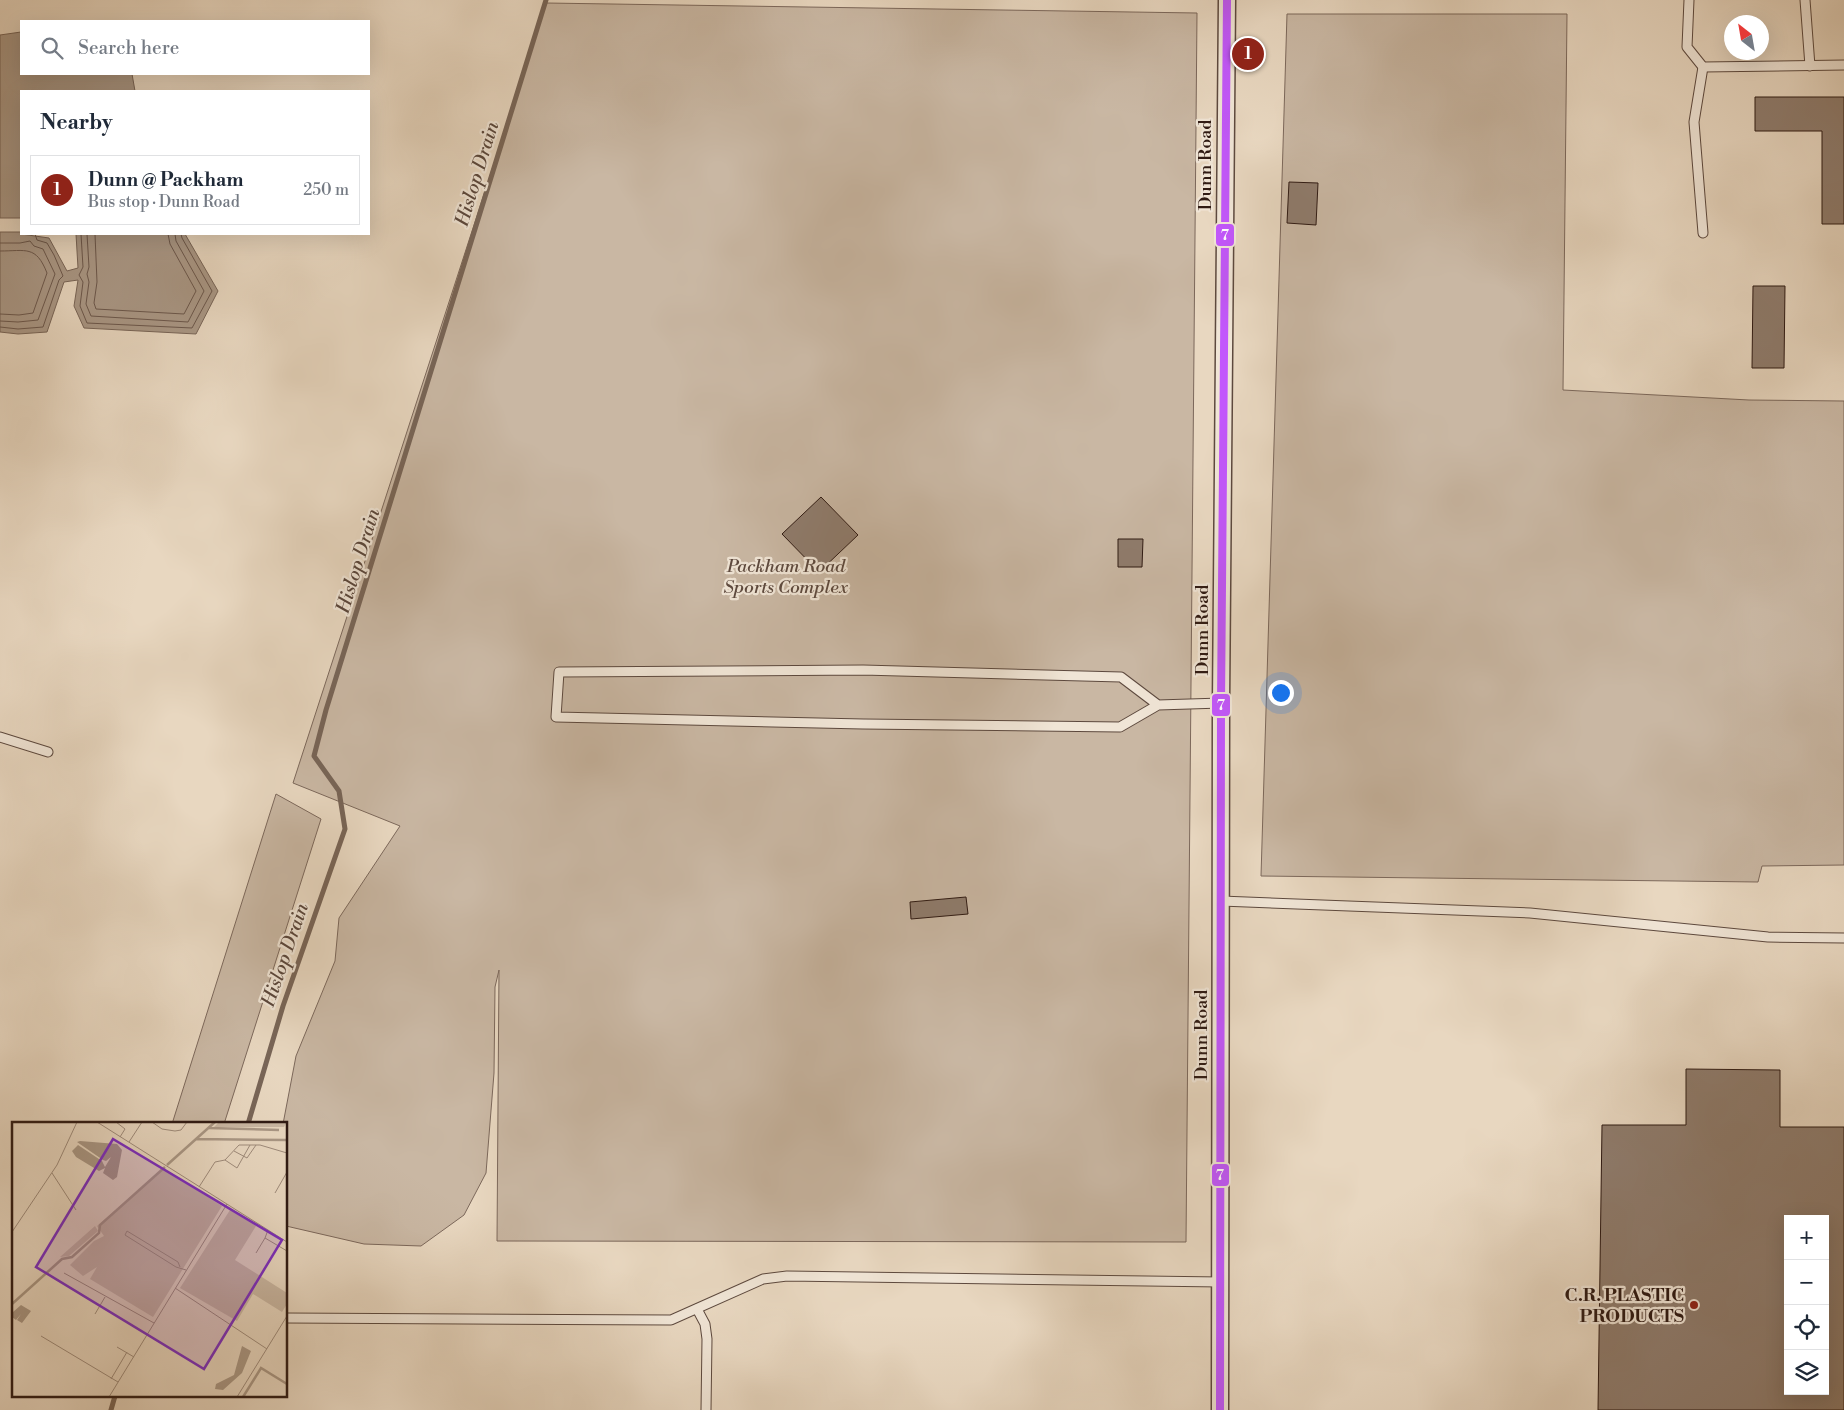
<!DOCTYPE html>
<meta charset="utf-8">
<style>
body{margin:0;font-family:"Libre Bodoni",serif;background:#f6f6f7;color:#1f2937}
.controls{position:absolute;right:15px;bottom:15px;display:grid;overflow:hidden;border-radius:0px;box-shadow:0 5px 20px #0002}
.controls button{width:45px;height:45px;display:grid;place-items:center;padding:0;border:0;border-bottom:1px solid #e0e1e3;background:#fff;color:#1f2937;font:25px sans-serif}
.compass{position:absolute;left:1724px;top:15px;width:45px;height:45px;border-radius:50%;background:#fff;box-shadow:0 5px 20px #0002;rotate:329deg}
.you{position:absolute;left:1280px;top:692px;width:18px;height:18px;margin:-12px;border:4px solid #fff;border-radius:50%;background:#1a73e8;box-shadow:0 0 0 8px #1a73e833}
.badge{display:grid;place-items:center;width:32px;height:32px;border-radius:50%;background:#8f2418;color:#fff;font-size:16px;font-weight:700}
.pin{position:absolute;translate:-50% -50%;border:2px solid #fff;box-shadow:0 1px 5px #0006}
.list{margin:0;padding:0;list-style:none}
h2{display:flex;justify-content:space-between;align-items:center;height:65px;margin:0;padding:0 20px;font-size:21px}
h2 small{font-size:16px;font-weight:400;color:#747a83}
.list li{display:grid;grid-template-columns:32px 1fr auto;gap:15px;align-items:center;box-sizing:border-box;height:70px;margin:0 10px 10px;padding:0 10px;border:1px solid #e0e1e3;border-radius:0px}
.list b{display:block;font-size:19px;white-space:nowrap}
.list p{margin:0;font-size:16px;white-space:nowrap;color:#747a83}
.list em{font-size:16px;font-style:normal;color:#747a83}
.icon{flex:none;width:28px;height:28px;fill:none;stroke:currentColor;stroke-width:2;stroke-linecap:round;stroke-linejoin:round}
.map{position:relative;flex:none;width:1844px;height:1410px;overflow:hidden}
.search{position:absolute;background:#fff;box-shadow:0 5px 20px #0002;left:20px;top:20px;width:350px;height:55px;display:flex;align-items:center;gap:12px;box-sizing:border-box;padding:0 18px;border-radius:0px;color:#747a83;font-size:19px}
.panel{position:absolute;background:#fff;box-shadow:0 5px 20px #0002;left:20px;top:90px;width:350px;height:145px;border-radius:0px}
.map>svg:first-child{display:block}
.green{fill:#c9b7a3;stroke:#7c685b}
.water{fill:#a99785;stroke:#786557}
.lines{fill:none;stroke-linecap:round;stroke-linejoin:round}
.shore{stroke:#6c584c;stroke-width:1}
.stream{stroke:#786557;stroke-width:5}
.building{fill:#8f7c6d;stroke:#2f1a13;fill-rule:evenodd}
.lane-casing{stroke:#5d493e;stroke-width:11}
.street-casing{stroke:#5d493e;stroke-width:19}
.lane{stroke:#f0e5d6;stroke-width:9}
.street{stroke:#f0e5d6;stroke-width:16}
.bus-1-casing{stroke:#f0e5d6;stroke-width:11}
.bus-1{stroke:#c257fc;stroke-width:8}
.poi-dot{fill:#8f2418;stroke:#f0e5d6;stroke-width:2}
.labels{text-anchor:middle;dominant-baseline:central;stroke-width:4.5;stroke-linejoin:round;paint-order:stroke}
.street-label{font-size:18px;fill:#2f1a13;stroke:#f0e5d6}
.park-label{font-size:18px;font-style:italic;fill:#5d493e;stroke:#f0e5d6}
.poi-label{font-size:18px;font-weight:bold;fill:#2f1a13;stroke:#f0e5d6;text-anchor:end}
.water-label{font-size:19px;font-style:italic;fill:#5a463b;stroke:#f0e5d6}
.inset-river{fill:none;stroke:#a99785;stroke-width:2.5}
.inset-road{fill:none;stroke:#9e8b7b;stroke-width:1}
.view{fill:#7b2cbf;fill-opacity:0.15;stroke:#7b2cbf;stroke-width:2.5}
.inset-edge{fill:none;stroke:#2f1a13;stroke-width:2.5}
.line-badge{stroke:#f0e5d6;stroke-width:2}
.badge-label{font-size:14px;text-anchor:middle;font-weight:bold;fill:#fff}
</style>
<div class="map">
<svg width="1844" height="1410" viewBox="0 0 1844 1410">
<rect width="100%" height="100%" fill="#e8d7c0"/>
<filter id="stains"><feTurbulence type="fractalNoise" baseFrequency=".004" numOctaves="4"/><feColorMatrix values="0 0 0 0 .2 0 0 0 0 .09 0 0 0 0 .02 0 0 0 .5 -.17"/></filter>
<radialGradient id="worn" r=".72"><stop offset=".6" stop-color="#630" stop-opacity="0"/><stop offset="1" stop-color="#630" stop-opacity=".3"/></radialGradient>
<!-- green -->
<g class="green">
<polygon points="546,3 1197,13 1186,1242 497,1241 499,970 495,987 494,1073 486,1173 464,1215 421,1246 364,1244 286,1226 286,1124 283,1124 296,1056 335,961 339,918 400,826 293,783"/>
<polygon points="1287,14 1567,14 1563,390 1749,400 1844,401 1844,865 1762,866 1758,882 1261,876"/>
<polygon points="276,794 321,819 224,1124 172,1124"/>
</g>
<!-- water -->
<g class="water">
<polygon points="21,32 21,74 132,74 135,91 21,91 21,218 0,218 0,35"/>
<polygon points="0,232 21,232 21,234 49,238 67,271 78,268 76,234 185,234 218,291 196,334 84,328 74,306 78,280 64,282 47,332 18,334 0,332"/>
</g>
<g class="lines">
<!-- shore -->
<g class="shore">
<polyline points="81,234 83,267 79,275 83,282 80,306 87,323 192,328 212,291 182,238 181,234"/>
<polyline points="87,234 89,267 87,274 89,282 86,304 91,316 188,322 204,291 176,241 175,234"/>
<polyline points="95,234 97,282 94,303 96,309 184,314 196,291 170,244 168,234"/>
<polyline points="0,243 20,243 30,241 34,246 43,249 55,274 38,320 18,322 0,321"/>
<path d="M0,251C26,251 36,245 47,273L33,313L19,315L0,314"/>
<polyline points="0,327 18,329 43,327 59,280 63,276 54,255 47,243 37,240 35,234"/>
</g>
<!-- stream -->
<g class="stream">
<polyline points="248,1124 283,1006 345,829 339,791 314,756 326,710 546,0"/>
<polyline points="111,1410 115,1396"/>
</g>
</g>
<!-- building -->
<g class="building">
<polygon points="1755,97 1844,97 1844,224 1822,224 1822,131 1755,131"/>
<polygon points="1289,182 1318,183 1316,225 1287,223"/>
<polygon points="1753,286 1785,286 1784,368 1752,368"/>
<polygon points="821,497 858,535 819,572 782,534"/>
<polygon points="1118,539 1143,539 1142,567 1118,567"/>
<polygon points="966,897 968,914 911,919 910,902"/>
<path d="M1686,1069L1780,1070V1127H1844V1410H1598L1602,1125H1686ZM1788,1219H1825V1391H1788Z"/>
</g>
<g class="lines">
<defs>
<g id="lane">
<polyline points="1689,0 1687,47 1703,67 1844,65"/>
<polyline points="1805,0 1810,66"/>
<polyline points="1703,67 1694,122 1703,233"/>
<polyline points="1158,705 1121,677 863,670 559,672 556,717 863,724 1120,727 1158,705 1221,703"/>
<polyline points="0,737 48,752"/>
<polyline points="1221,901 1530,913 1768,937 1844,938"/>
<polyline points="697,1309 705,1324 707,1339 706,1410"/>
<polyline points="286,1318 671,1320 763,1279 787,1276 1221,1282"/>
</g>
<polyline id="street" points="1220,1410 1221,703 1227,0"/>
</defs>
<!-- lane casing -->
<use href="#lane" class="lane-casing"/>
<!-- street casing -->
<use href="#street" class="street-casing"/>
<!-- lane -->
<use href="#lane" class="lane"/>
<!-- street -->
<use href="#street" class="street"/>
<defs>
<polyline id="bus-1" points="1220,1410 1221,703 1227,0"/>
</defs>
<!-- bus-1 casing -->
<use href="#bus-1" class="bus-1-casing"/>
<!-- bus-1 -->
<use href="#bus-1" class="bus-1"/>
</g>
<!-- markers -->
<circle class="poi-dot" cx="1694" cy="1305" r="5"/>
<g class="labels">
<!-- street labels -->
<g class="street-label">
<text transform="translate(1205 165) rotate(-90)">Dunn Road</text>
<text transform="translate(1202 630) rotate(-90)">Dunn Road</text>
<text transform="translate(1201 1035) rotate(-90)">Dunn Road</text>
</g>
<!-- park labels -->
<g class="park-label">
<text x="786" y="566">Packham Road<tspan x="786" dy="21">Sports Complex</tspan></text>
</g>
<!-- poi labels -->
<g class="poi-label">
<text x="1684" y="1295">C.R. PLASTIC<tspan x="1684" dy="21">PRODUCTS</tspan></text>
</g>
<!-- water labels -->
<g class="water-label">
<text transform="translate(477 174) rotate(-73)">Hislop Drain</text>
<text transform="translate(358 561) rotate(-73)">Hislop Drain</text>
<text transform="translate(285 955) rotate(-71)">Hislop Drain</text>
</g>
</g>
<!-- overview -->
<g transform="translate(12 1122)">
<rect width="275" height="275" fill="#e8d7c0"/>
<path d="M207,0H275L272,5H202ZM151,47L210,84L141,195L78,157L85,145L71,154L58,143L82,119L92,114L85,104ZM218,88L244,104L223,138L275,171V182L270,190L241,172L225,199L168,166ZM83,104L86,109L57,134L48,135Z" fill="#c9b7a3"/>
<path d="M68,19L105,22L110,28L105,55L101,58L91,51L93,46L87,49L64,35L60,29L66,23L90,39L93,45L99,35L94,39L91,38L65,20ZM9,183L19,189L10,201L5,198L9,192L4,198L0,195L1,190ZM230,224L239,229L230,251L211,268L203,267L204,262L222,253Z" fill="#a99785"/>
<path class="inset-river" d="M197,6L267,8M184,17L275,18M155,43L203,0M0,182L50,137L60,135L87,111L88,103L153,45M231,275L249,246L275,262"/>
<path class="inset-road" d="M85,0L275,120M104,0L113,7L108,15M140,0L150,7L163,9L169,8L175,0M117,20L130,0M222,29L235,36L244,23M213,38L225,46L238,23M40,51L64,88M187,65L203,40L213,38L227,23H248L275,31M263,71L275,50M256,108L253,116L275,129M0,110L45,43L65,0M244,131L253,116M168,145L166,140L115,109L113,113L164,145L174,148M52,151L142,201M163,166L255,227M83,192L93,175M29,214L106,260M105,225L122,235M99,257L115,230M97,275L215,82M225,275L275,194"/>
<path class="view" d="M101,17L270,118L192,247L24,145Z"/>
<rect width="275" height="275" class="inset-edge"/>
</g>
<g class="line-badge">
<rect x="1215" y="223" width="20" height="24" rx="5" fill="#c257fc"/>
<rect x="1211" y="693" width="20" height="24" rx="5" fill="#c257fc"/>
<rect x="1211" y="1163" width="19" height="24" rx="5" fill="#c257fc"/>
</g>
<g class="badge-label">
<text x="1225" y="240">7</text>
<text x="1221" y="710">7</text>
<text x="1220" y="1180">7</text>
</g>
<rect width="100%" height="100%" filter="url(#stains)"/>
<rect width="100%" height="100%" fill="url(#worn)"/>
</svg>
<div class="controls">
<button>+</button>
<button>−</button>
<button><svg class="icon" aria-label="locate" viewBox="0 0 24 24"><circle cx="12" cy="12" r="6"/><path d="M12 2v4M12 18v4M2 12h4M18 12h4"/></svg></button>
<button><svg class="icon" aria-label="layers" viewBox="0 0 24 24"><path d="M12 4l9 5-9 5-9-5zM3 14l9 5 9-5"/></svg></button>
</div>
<svg class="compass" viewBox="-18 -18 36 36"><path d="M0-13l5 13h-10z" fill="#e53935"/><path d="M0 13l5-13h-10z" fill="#747a83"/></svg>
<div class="you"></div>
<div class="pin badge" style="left:1248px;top:54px">1</div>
<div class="search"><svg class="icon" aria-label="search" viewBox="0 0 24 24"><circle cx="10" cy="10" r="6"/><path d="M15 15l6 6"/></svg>Search here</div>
<section class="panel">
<h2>Nearby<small></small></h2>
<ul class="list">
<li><span class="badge">1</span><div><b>Dunn @ Packham</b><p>Bus stop · Dunn Road</p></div><em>250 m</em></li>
</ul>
</section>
</div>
